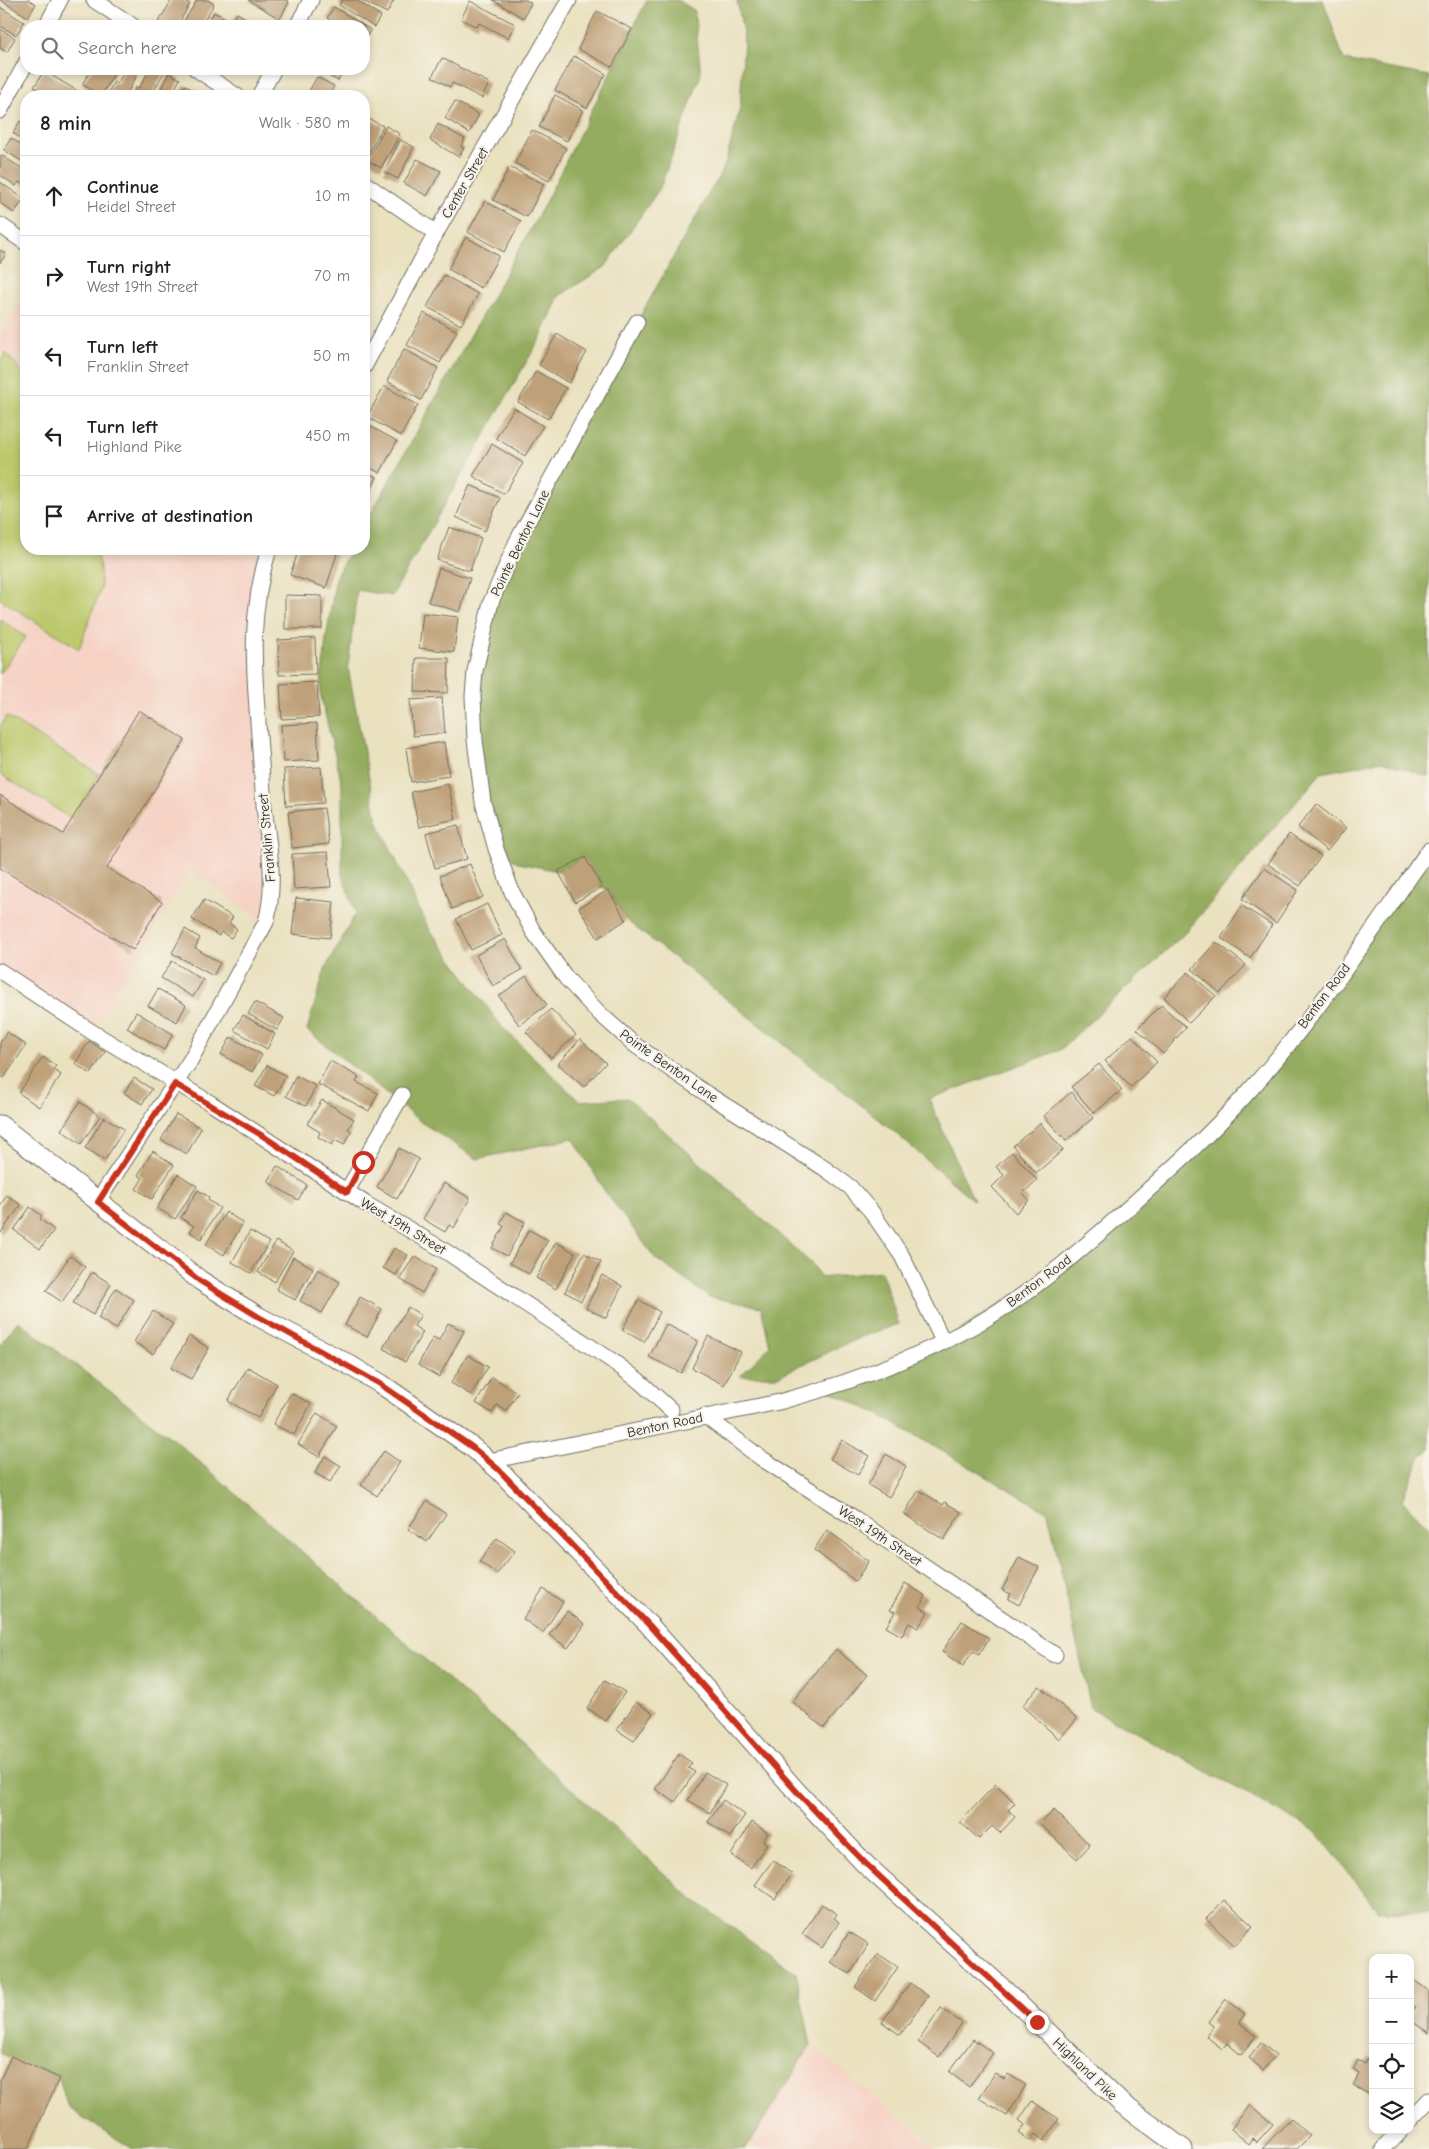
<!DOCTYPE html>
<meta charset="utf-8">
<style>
body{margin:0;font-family:"Comic Neue",sans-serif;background:#f6f6f6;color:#202124}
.controls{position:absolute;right:15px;bottom:15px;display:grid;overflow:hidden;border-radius:10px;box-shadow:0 2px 8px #0003}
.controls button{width:45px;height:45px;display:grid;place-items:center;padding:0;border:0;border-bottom:1px solid #e0e0e0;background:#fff;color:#202124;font:25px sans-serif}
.stop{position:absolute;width:15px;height:15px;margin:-11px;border:4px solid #c8321e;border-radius:50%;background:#fff}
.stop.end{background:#c8321e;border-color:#fff;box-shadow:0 1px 5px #0008}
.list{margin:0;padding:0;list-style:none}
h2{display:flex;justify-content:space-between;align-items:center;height:65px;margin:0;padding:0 20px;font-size:21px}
h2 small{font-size:16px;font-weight:400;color:#757577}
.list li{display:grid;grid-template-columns:32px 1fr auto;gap:15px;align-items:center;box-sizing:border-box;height:80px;padding:0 20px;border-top:1px solid #e0e0e0}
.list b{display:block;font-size:19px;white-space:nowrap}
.list p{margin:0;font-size:16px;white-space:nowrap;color:#757577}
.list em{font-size:16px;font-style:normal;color:#757577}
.icon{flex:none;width:28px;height:28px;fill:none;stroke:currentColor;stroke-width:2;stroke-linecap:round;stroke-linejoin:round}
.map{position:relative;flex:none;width:1429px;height:2149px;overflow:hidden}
.search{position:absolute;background:#fff;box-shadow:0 2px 8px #0003;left:20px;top:20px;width:350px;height:55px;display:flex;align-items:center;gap:12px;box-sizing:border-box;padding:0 18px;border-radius:20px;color:#757577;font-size:19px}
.panel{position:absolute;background:#fff;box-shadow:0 2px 8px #0003;left:20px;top:90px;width:350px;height:465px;border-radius:20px}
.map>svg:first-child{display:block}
.built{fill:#f6d2c5}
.green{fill:#bbc86a;stroke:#737a4a}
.forest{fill:#94ac5e;stroke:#606c44}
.building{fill:#bfa179}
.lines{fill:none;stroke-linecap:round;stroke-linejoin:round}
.minor-casing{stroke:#6e6b5f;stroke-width:17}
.tertiary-casing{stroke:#6e6b5f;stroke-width:21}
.minor{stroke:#fff;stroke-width:15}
.tertiary{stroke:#fff;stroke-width:19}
.route{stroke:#c8321e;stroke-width:6}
.labels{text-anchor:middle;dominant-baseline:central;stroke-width:4.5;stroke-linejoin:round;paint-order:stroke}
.street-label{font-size:14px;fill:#2b2b2b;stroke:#f7f3e8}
</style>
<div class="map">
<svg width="1429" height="2149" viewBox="0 0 1429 2149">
<rect width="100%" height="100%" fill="#f7f3e8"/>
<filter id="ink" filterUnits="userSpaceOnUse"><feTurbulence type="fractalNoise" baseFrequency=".02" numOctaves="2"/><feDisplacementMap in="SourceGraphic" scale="10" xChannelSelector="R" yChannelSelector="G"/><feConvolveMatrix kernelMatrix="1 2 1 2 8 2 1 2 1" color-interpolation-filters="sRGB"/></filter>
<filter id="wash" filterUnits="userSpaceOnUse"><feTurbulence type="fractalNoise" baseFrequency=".0096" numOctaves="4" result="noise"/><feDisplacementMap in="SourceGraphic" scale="20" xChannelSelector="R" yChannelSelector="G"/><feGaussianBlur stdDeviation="1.12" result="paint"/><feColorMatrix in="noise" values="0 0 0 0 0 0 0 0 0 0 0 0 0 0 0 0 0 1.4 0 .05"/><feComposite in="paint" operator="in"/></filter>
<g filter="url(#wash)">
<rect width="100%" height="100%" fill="#eae1bf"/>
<!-- built -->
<g class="built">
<polygon points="26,293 26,549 269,549 256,601 266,922 190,871 92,1032 0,971 0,333"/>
<polygon points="811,2045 936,2149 746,2149"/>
</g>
<!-- green -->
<g class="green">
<polygon points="6,353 26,376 26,549 95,549 100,567 101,588 79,649 0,599 0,362"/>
<polygon points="0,619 26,637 0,674"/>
<polygon points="6,716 99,774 72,819 0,774 0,727"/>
</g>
<!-- forest -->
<g class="forest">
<polygon points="647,0 677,0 694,10 701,74 660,188 605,267 559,296 542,335 392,596 357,590 348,668 377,820 428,927 502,1027 579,1101 628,1098 813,1265 821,1278 881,1271 899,1324 861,1337 778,1376 740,1376 770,1346 761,1307 709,1297 656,1259 606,1193 573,1138 477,1159 421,1122 307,1030 325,969 356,913 342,875 342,784 320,693 326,639 336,576 351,549 364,549 364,526 545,203"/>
<polygon points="737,0 1323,0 1344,60 1429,76 1429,777 1382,761 1321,773 1186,932 1060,1050 929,1099 974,1201 885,1124 626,920 608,890 602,887 585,857 558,871 519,863 496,849 473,696 491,602 637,322 725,165 740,108 744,38"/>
<polygon points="1429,850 1429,1449 1421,1456 1402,1500 1429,1527 1429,1912 1378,1911 1317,1832 1091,1708 1048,1512 876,1413 826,1389 943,1341 1071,1258 1251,1089"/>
<polygon points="18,1321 179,1444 514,1737 692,1899 796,1973 811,2045 746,2149 133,2149 68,2108 59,2078 0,2053 0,1345"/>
</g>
<g id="blocks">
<!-- building -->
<g class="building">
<polygon points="0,0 29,0 36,4 28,17"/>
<polygon points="172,0 183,0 190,4 177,26 165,26 158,22"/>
<polygon points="197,0 208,0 214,4 201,26 181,26"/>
<polygon points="248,0 286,0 289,2 280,19"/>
<polygon points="342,0 356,0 381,16 374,27 339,5"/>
<polygon points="361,0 394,0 387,13"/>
<polygon points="493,0 526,0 531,3 523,18"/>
<polygon points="470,1 515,24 508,38 479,23 477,27 461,19"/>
<polygon points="0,7 24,22 16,35 0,26"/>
<polygon points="334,7 371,30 364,41 364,26 339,26 327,18"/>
<polygon points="597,11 632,29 612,67 578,49"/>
<polygon points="214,12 229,20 226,26 206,26"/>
<polygon points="237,13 259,26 229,26"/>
<polygon points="0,29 15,38 7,52 0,48"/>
<polygon points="574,56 606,74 587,108 555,90"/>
<polygon points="442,58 489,83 482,98 452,83 450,87 432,77"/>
<polygon points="92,69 117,69 101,96 82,84"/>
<polygon points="126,69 140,69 126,96 106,96 114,82 117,84"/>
<polygon points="150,69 159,69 164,72 151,96 131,96 136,87 139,88"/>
<polygon points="319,69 344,69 338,81 318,70"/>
<polygon points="44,71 86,96 49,96 34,87"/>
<polygon points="169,73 180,79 171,96 157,96"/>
<polygon points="317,77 334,86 329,96 306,96"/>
<polygon points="185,85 198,93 196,96 179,96"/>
<polygon points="555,95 583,110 567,141 539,127"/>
<polygon points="455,101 479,115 469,133 445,118"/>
<polygon points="369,119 383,126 367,156 364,154 364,128"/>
<polygon points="20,121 26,125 26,142 13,133"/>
<polygon points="438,124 465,139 461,147 464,148 459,157 430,140"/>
<polygon points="386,126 400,134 381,168 367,160"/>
<polygon points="532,130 566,148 549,181 515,163"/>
<polygon points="11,138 26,148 26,164 4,150"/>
<polygon points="400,140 414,147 398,179 384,172"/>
<polygon points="1,155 26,171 26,186 19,182 16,186 0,175"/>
<polygon points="417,159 441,171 427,196 404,183"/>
<polygon points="509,167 544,184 527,217 493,200"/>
<polygon points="0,182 24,199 14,213 0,203"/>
<polygon points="485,201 521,221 504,252 468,232"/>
<polygon points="466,237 499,256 481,288 448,269"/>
<polygon points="0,250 6,254 0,263"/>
<polygon points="444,275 478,294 461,325 427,307"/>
<polygon points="424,313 457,331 440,363 407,345"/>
<polygon points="557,334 587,352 569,383 539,365"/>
<polygon points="404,349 438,368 421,400 387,381"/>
<polygon points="536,371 566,388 548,419 518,402"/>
<polygon points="384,386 418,405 401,436 367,417"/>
<polygon points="514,408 543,426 525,456 496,438"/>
<polygon points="364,423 397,441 380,473 364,465"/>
<polygon points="492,444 523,463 504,494 473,476"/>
<polygon points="364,471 377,477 364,506"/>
<polygon points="470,485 500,498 485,531 456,517"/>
<polygon points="449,527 481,538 470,571 437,560"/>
<polygon points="299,549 321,549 337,554 326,588 290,575"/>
<polygon points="439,568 470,578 460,612 428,602"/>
<polygon points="285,595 322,596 322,629 285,629"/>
<polygon points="423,613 458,617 454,652 419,648"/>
<polygon points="315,638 316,674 279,675 278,640"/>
<polygon points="416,658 449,658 448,693 415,692"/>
<polygon points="317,682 319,717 282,719 280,684"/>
<polygon points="442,698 445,733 413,736 410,700"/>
<polygon points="139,710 185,740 107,868 162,902 133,950 0,868 0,795 63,834"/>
<polygon points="317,723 319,760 283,762 281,725"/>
<polygon points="444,742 449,776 411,782 406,748"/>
<polygon points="321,767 324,803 286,806 284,769"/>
<polygon points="448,784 456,819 419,827 411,792"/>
<polygon points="1316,804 1346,828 1327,851 1298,827"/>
<polygon points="324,808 329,844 292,848 288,812"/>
<polygon points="458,825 467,859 435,868 426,833"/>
<polygon points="1289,834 1321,856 1300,886 1268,864"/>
<polygon points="328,852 331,887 294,889 292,854"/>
<polygon points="585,857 602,887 575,902 558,871"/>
<polygon points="470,864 483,897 452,909 440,876"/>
<polygon points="1264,868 1298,890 1276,923 1242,899"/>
<polygon points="608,890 626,920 598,938 579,908"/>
<polygon points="296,898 334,902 330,938 292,934"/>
<polygon points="204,900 233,917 229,923 237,929 231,938 221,932 219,936 192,919"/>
<polygon points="487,904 502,935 471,950 456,919"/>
<polygon points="1242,906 1272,925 1250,958 1221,938"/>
<polygon points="185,929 200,938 195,948 220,963 213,976 172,953"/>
<polygon points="505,939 522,970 493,986 476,955"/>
<polygon points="1216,942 1246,965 1220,993 1192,969"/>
<polygon points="172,961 203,980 193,997 161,978"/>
<polygon points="1188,972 1216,996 1189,1023 1164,997"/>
<polygon points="526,976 547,1005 519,1025 499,996"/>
<polygon points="158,989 186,1005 177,1022 148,1006"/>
<polygon points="255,1002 284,1018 277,1030 248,1014"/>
<polygon points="1161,1005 1186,1027 1163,1054 1137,1029"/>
<polygon points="551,1009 576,1035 551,1058 526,1032"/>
<polygon points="136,1012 173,1034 164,1050 127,1028"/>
<polygon points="243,1015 275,1034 267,1049 234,1030"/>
<polygon points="7,1032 26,1045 4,1078 0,1075 0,1043"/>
<polygon points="1132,1036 1157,1062 1131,1087 1105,1061"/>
<polygon points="231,1037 262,1055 252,1072 221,1054"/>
<polygon points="580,1039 606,1063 584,1087 558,1064"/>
<polygon points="89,1041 105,1052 91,1074 75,1064"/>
<polygon points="43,1057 56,1066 53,1069 61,1075 39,1107 19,1093"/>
<polygon points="330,1061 359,1077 356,1082 378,1093 369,1111 318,1084"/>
<polygon points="1099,1064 1122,1090 1094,1113 1071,1087"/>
<polygon points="267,1065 286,1076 274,1096 255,1086"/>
<polygon points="296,1076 316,1086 306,1106 286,1096"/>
<polygon points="134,1078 152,1089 142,1104 124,1093"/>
<polygon points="1071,1092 1093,1118 1066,1141 1044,1116"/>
<polygon points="322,1100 354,1119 348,1129 352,1131 344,1145 335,1140 332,1145 318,1137 320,1132 307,1124"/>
<polygon points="80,1102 100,1116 81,1144 61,1130"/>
<polygon points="176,1114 201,1128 187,1154 161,1140"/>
<polygon points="104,1117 124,1129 105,1160 85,1148"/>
<polygon points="1040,1123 1063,1150 1036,1173 1013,1146"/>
<polygon points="399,1148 419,1159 397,1199 377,1187"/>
<polygon points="153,1151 174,1165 152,1199 136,1189 143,1178 138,1175"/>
<polygon points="1012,1152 1037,1180 1023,1193 1029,1200 1016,1213 992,1187 1004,1175 996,1167"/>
<polygon points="277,1166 307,1185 298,1200 268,1182"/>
<polygon points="178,1174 197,1186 175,1219 157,1208"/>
<polygon points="444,1183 470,1198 454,1228 449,1225 445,1232 423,1219"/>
<polygon points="198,1190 209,1197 208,1200 220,1208 201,1239 190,1232 194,1226 181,1218"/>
<polygon points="7,1195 21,1205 0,1234 0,1206"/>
<polygon points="30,1207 42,1216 40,1219 54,1230 40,1249 14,1230"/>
<polygon points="226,1212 243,1223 224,1255 206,1244"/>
<polygon points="506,1212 525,1222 507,1256 492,1248 504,1226 500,1224"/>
<polygon points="529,1230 548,1240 529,1274 510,1263"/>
<polygon points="250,1231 269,1242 251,1273 232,1262"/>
<polygon points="276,1241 293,1251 275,1282 258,1272"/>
<polygon points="556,1242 575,1253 556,1289 536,1278"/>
<polygon points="394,1248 408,1255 396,1275 383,1268"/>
<polygon points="584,1253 601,1262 581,1301 565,1292"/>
<polygon points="70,1256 85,1267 62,1302 46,1291"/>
<polygon points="414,1256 436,1269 422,1293 400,1279"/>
<polygon points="293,1257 313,1268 295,1300 276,1289"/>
<polygon points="318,1269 340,1282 322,1313 300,1301"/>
<polygon points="92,1272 111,1284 93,1315 73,1303"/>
<polygon points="602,1275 622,1286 606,1318 586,1308"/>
<polygon points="116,1288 134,1300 116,1329 98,1318"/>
<polygon points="360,1297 382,1309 367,1337 345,1325"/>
<polygon points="639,1300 660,1312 644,1342 622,1330"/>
<polygon points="408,1307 421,1315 414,1326 423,1332 405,1362 383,1348"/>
<polygon points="153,1311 173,1324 153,1354 134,1342"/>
<polygon points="448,1323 464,1331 439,1377 418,1365 433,1337 439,1340"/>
<polygon points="666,1324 698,1341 681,1373 649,1357"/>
<polygon points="189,1336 209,1348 191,1379 171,1368"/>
<polygon points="708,1336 741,1352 724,1385 692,1368"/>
<polygon points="468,1355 488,1367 471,1395 451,1383"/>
<polygon points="248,1367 277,1384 258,1418 228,1401"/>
<polygon points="492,1377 518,1393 506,1411 497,1405 492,1413 476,1403"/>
<polygon points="291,1393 311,1404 294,1435 273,1424"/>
<polygon points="317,1413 337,1426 319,1457 298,1444"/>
<polygon points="842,1440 869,1456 858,1475 830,1459"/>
<polygon points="384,1451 400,1462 377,1496 361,1485"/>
<polygon points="886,1454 906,1466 889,1497 868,1485"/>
<polygon points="325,1456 341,1466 330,1482 315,1473"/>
<polygon points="919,1490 943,1505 945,1502 961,1512 944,1540 904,1514"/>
<polygon points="427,1501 446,1514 427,1542 408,1529"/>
<polygon points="827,1530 869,1561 855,1581 814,1550"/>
<polygon points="497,1538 515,1551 497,1574 479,1561"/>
<polygon points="1019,1557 1039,1567 1019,1605 1008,1599 1011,1594 1002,1590"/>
<polygon points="905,1583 926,1596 920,1607 928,1612 918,1628 909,1623 902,1636 886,1627 895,1612 890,1610"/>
<polygon points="543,1589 563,1602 543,1633 523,1619"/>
<polygon points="567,1611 585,1624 568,1648 549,1635"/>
<polygon points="962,1621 989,1638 979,1655 973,1651 963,1666 942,1652"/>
<polygon points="836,1649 867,1675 824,1728 792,1702"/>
<polygon points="605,1680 625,1692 606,1721 587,1708"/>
<polygon points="1039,1686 1077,1719 1059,1739 1022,1706"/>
<polygon points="636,1702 653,1713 634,1741 617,1730"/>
<polygon points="679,1754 692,1763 688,1768 695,1772 675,1802 655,1789"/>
<polygon points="705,1772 726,1785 710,1813 688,1800"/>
<polygon points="996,1784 1015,1803 1008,1810 1015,1817 1000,1833 992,1826 979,1839 960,1822"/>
<polygon points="723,1800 745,1815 730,1837 708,1822"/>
<polygon points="1054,1810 1090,1845 1077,1859 1040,1824"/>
<polygon points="752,1822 768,1833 763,1841 767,1844 751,1868 731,1855"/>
<polygon points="773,1860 792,1874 775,1899 755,1885"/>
<polygon points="1224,1900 1253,1926 1235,1946 1206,1919"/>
<polygon points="822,1904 837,1914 834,1918 839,1922 822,1948 802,1934"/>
<polygon points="849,1932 869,1944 850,1974 830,1962"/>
<polygon points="878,1954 898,1967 875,2001 855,1987"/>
<polygon points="1415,1981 1429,1991 1429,2033 1410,2020 1410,2015 1416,2007 1410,2003 1410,1989"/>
<polygon points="910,1983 928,1996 900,2035 882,2022"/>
<polygon points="1226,1999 1245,2014 1239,2022 1256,2036 1241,2055 1227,2043 1222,2049 1206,2036 1214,2026 1209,2022"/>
<polygon points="941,2008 962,2023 939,2057 918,2042"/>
<polygon points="973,2039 993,2053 969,2087 949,2072"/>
<polygon points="1261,2043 1276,2055 1263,2070 1249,2058"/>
<polygon points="11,2056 59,2078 28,2149 0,2149 0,2080"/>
<polygon points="1369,2057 1373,2059 1373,2095 1353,2085 1359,2074 1353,2070 1358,2060 1365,2064"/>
<polygon points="995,2073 1004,2079 1008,2074 1026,2085 1007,2116 979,2098"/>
<polygon points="1032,2101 1059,2119 1044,2141 1035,2134 1030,2141 1019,2133 1025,2125 1019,2120"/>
<polygon points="1250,2105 1273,2124 1257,2142 1253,2138 1249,2144 1231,2129"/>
<polygon points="1291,2118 1310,2136 1297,2149 1262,2149"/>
</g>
</g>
</g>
<g filter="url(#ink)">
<use href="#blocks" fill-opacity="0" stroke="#6e6b5f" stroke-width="1"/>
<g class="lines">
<defs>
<g id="minor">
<polyline points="94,0 133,26"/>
<polyline points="46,26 60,0"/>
<polyline points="297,26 311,0"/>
<polyline points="196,69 237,96"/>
<polyline points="259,96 274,69"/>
<polyline points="0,111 26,63"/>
<polyline points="364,183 436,233"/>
<polyline points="0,225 26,243"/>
<polyline points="637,322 517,541 491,602 475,671 473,696 475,740 483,802 496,849 512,892 533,931 566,978 599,1013 635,1045 707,1094 824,1168 850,1187 871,1211 902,1256 943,1341"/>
<polyline points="364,367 436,233 569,0"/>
<polyline points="0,971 92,1032 212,1104 366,1204 442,1249 611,1360 638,1380 671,1410"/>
<polyline points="347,1191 402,1095"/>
<path d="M97,1202L190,1061L266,922C277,881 268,846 264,805C262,777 260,750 258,722C253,659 250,610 269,549"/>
<polyline points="705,1416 761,1458 854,1518 1055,1655"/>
<path d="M489,1461L779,1402C857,1381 937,1352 1005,1307C1048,1279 1086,1245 1125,1211C1168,1172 1212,1133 1251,1089C1317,1015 1372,930 1429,850"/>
<polyline points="1410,2120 1429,2100"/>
<polyline points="1383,2149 1401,2130"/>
</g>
<polyline id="tertiary" points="0,1125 201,1281 259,1317 346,1363 381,1384 472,1447 498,1469 649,1625 798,1793 866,1865 1001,1987 1121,2103 1183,2149"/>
</defs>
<!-- minor casing -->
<use href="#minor" class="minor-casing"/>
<!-- tertiary casing -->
<use href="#tertiary" class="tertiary-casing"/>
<!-- minor -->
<use href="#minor" class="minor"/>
<!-- tertiary -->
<use href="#tertiary" class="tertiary"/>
</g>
</g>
<g class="lines" filter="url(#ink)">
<!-- route -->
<polyline class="route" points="363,1162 347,1192 263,1136 175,1084 98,1202 200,1281 259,1317 380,1384 472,1447 498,1469 649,1625 798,1793 866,1864 1037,2022"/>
</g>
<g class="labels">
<!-- street labels -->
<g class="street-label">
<text transform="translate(465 183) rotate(-60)">Center Street</text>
<text transform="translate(520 543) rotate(-64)">Pointe Benton Lane</text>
<text transform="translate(267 838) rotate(-95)">Franklin Street</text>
<text transform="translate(1324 996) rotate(-53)">Benton Road</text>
<text transform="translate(669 1066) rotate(35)">Pointe Benton Lane</text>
<text transform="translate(403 1226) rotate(31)">West 19th Street</text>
<text transform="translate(1039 1281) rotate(-37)">Benton Road</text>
<text transform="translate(665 1425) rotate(-12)">Benton Road</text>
<text transform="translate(880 1536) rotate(34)">West 19th Street</text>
<text transform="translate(1085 2069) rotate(44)">Highland Pike</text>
</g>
</g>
</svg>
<div class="controls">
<button>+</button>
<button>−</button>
<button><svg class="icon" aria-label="locate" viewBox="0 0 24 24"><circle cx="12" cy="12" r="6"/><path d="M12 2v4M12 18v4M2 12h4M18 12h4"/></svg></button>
<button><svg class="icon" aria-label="layers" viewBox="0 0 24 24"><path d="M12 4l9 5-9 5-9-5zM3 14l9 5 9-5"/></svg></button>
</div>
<div class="stop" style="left:363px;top:1162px"></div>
<div class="stop end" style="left:1037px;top:2022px"></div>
<div class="search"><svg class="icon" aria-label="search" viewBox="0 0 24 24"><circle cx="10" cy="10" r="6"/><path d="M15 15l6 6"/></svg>Search here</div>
<section class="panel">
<h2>8 min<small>Walk · 580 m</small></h2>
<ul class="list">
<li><svg class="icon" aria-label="ahead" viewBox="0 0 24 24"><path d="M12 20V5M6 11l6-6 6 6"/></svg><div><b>Continue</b><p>Heidel Street</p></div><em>10 m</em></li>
<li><svg class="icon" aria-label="right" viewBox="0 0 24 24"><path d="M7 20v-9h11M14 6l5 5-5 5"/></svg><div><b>Turn right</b><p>West 19th Street</p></div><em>70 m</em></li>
<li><svg class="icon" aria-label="left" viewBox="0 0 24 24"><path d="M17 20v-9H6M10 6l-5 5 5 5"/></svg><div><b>Turn left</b><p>Franklin Street</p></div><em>50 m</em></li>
<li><svg class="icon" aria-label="left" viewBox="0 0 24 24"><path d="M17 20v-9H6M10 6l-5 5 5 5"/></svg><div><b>Turn left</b><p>Highland Pike</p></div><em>450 m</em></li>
<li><svg class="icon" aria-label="arrive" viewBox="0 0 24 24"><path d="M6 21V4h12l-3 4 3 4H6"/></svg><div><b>Arrive at destination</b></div></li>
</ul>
</section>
</div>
